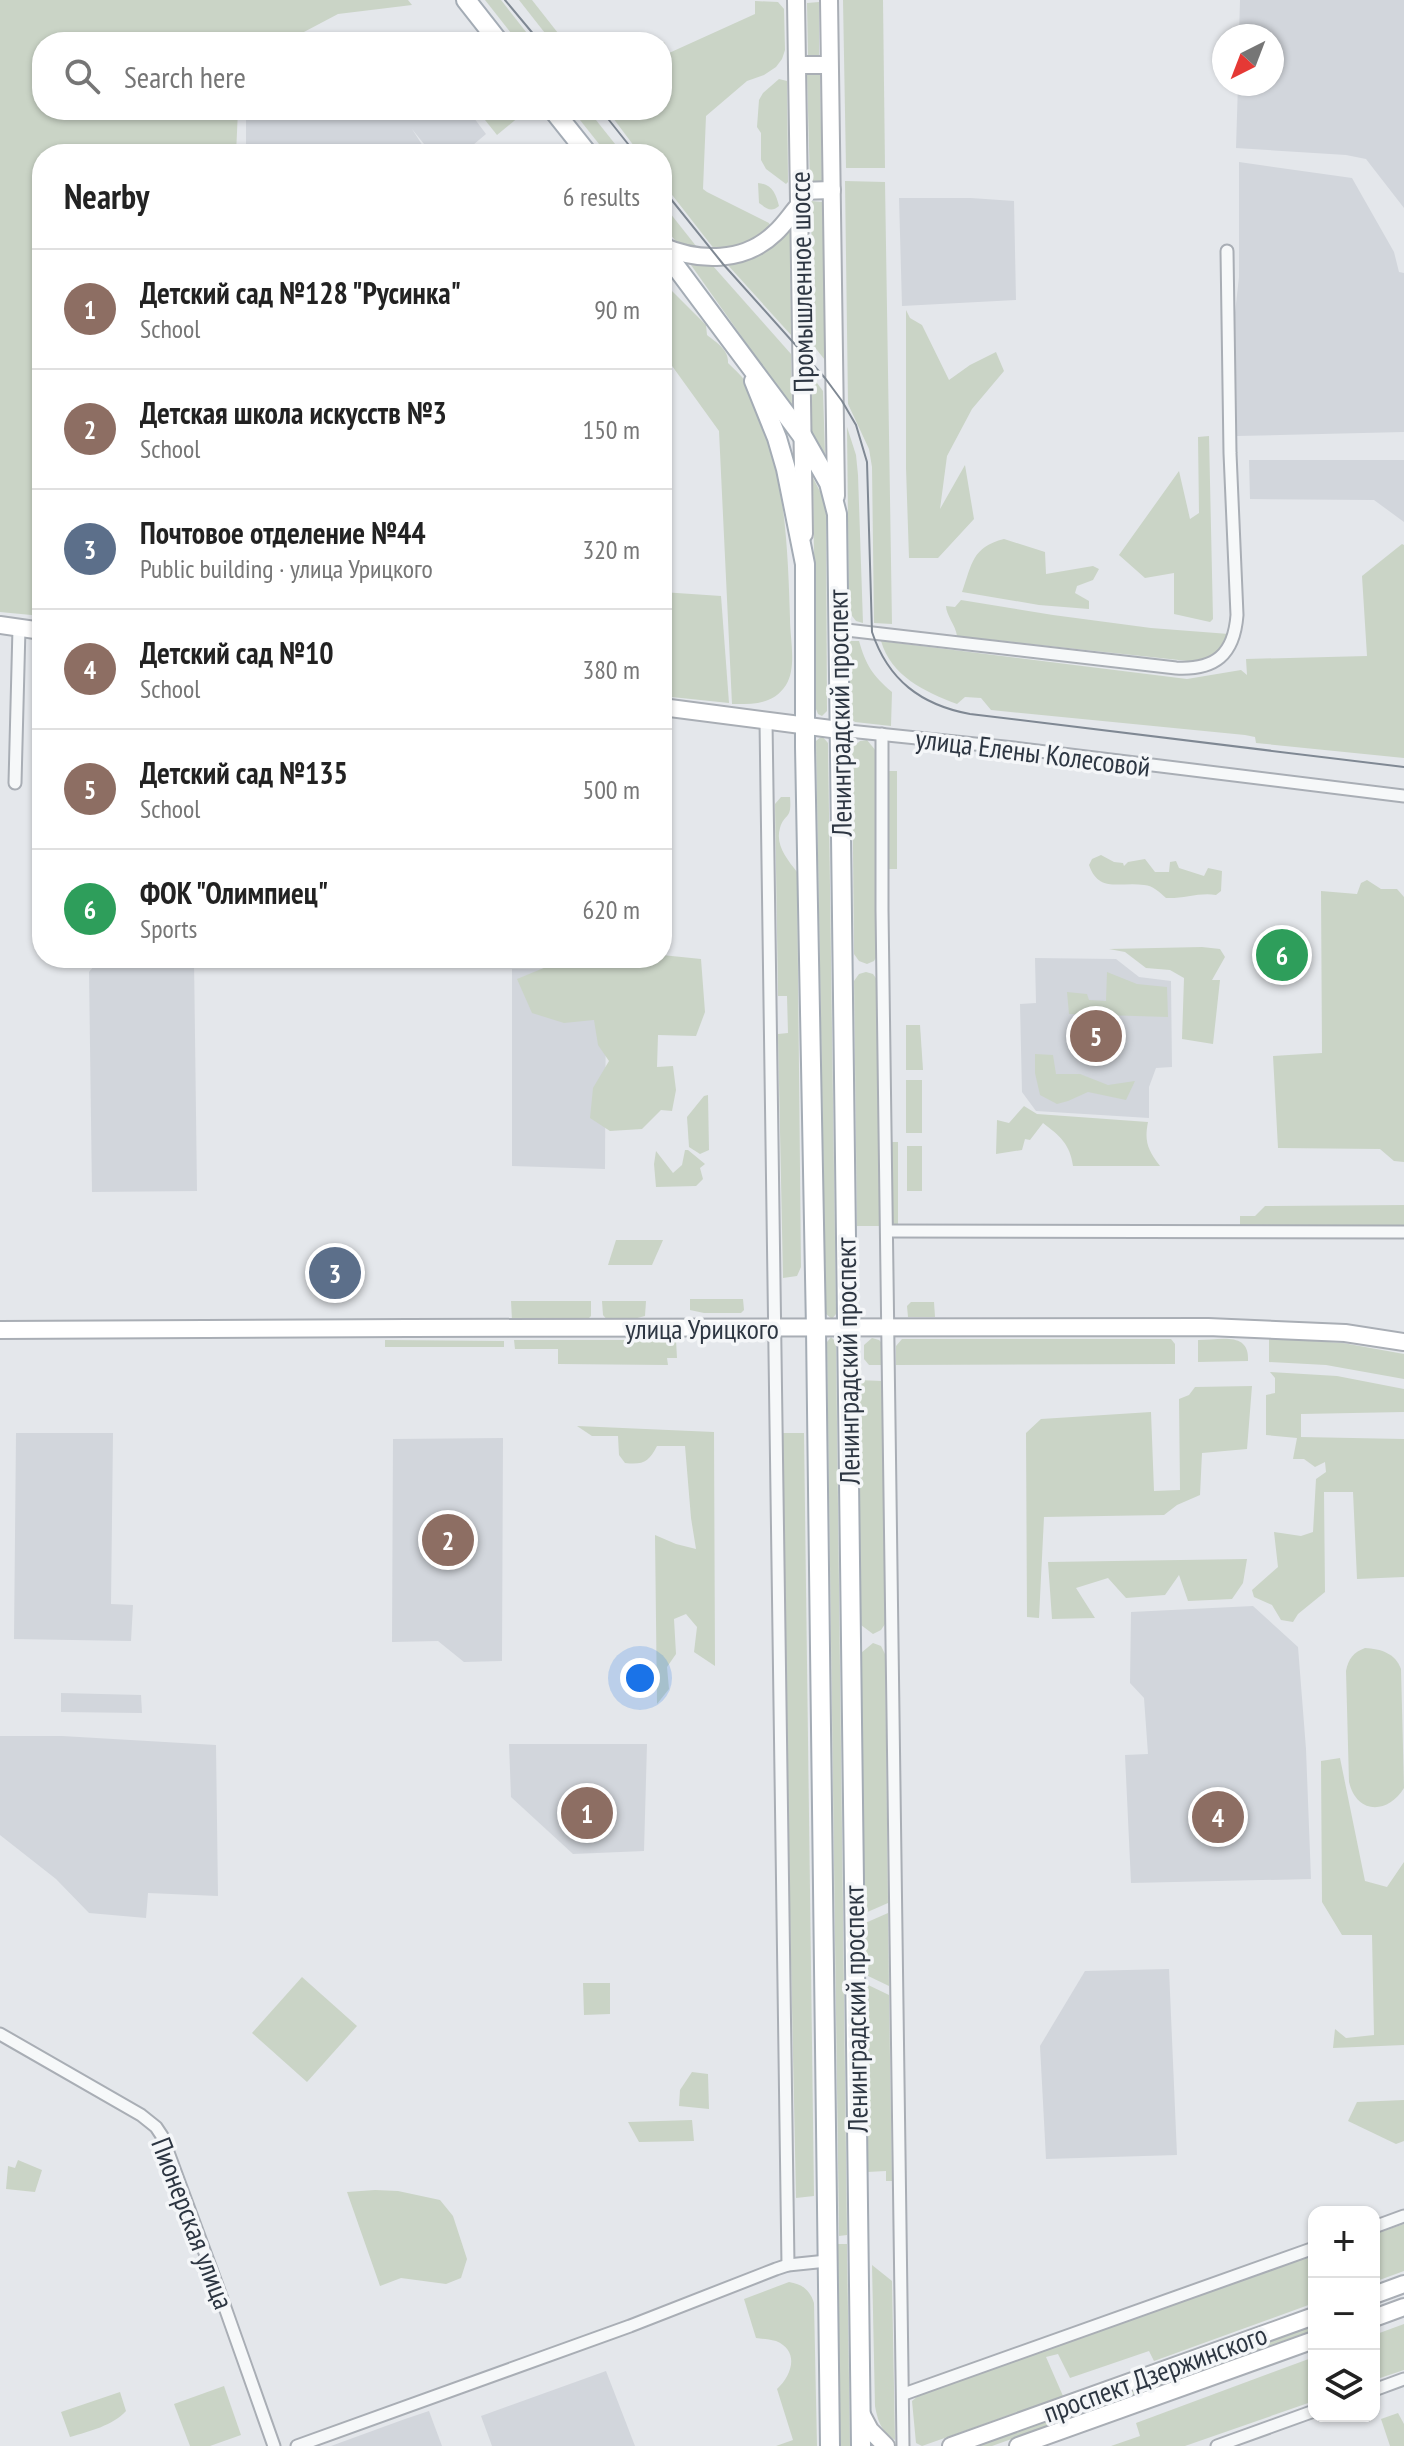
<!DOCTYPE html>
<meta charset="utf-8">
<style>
body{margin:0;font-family:"PT Sans Narrow",sans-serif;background:#f2f2f2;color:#222}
.controls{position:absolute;right:24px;bottom:24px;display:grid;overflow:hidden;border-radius:16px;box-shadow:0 2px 6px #0004}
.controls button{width:72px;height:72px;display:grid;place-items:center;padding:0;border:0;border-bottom:2px solid #e0e0e0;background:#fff;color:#222;font:40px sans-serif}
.compass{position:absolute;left:1212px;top:24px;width:72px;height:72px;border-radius:50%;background:#fff;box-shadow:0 2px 6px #0004;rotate:222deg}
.you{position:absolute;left:640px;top:1678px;width:28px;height:28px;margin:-20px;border:6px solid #fff;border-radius:50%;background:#1a73e8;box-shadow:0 0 0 12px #1a73e833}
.badge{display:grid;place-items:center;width:52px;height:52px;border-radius:50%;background:#7c3aed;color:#fff;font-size:26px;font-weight:700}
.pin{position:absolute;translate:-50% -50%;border:4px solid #fff;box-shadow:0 2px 8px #0006}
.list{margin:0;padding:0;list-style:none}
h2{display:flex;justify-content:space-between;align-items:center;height:104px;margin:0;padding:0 32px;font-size:34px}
h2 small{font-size:26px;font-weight:400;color:#767676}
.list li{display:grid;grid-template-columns:52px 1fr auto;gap:24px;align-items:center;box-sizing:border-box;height:120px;padding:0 32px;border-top:2px solid #e0e0e0}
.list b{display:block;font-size:30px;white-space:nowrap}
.list p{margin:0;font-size:26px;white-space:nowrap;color:#767676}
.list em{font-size:26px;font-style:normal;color:#767676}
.icon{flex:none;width:44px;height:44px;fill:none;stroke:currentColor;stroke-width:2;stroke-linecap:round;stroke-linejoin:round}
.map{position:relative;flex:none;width:1404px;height:2446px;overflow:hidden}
.search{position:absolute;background:#fff;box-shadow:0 2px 6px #0004;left:32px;top:32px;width:640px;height:88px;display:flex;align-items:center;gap:20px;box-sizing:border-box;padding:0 28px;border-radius:32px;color:#767676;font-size:30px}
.panel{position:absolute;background:#fff;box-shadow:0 2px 6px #0004;left:32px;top:144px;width:640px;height:824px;border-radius:32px}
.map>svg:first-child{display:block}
.built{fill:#d2d6dc}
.green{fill:#cad4c6}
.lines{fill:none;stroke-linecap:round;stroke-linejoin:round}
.street-casing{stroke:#a9aeb5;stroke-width:15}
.secondary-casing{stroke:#a9aeb5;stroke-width:20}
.primary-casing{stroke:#a4acb5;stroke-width:22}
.street{stroke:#f6f8f9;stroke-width:11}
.secondary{stroke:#fff;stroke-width:16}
.primary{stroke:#fff;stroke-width:18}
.tram{stroke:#7f8893;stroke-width:2}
.labels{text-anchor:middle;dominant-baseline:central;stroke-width:7;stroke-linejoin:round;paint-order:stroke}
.street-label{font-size:28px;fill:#2d3642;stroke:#f4f6f8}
</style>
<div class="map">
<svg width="1404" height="2446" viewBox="0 0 1404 2446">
<rect width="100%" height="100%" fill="#e4e7eb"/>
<!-- built -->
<g class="built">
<polygon points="1240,0 1404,0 1404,208 1366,159 1346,155 1236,148 1238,84 1272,84 1272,36 1239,36"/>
<polygon points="246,110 468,110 486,134 473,145 472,154 432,154 412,129 428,154 246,154"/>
<polygon points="1239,162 1352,178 1394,252 1399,272 1404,273 1404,432 1237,436 1235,313 1239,277"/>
<polygon points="899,198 971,198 1014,201 1016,300 902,306"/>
<polygon points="1249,460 1404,460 1404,522 1374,500 1250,499"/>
<polygon points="101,958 194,958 197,1191 92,1192 89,972"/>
<polygon points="1035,958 1116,959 1139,977 1171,981 1172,1067 1156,1068 1149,1087 1149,1118 1036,1111 1022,1092 1020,1004 1036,1003"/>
<polygon points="512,969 606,970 605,1169 512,1166"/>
<polygon points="16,1433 113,1433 111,1604 133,1605 131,1641 14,1639"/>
<polygon points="503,1438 502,1661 464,1662 438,1641 392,1642 393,1439"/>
<polygon points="1253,1606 1298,1647 1306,1749 1311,1879 1131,1883 1125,1755 1148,1754 1144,1698 1130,1683 1131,1612"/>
<polygon points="61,1693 141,1695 142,1713 61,1712"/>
<polygon points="0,1736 62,1736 216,1745 218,1896 148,1893 146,1918 89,1913 56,1879 0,1835"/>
<polygon points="509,1744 647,1744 644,1851 573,1854 511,1797"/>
<polygon points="1169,1969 1177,2155 1046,2159 1040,2046 1085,1971"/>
<polygon points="606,2371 635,2446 492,2446 481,2416"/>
<polygon points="429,2411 442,2446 331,2446 405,2419"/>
</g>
<!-- green -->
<g class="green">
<polygon points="0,0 408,0 412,5 338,14 285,42 42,42 42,110 238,110 236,154 42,154 42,616 0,612"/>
<polygon points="485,0 501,0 534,42 518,42"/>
<polygon points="519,0 532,0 565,42 552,42"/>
<polygon points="843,0 883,0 885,168 846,168"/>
<polygon points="755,1 778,2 784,9 785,50 782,59 776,67 764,75 747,81 706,116 703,189 707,192 769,223 771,228 743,246 715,250 662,182 662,154 640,154 607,110 662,110 662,43 664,42 669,53 755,14"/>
<polygon points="819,2 819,57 808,58 807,3"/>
<polygon points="820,73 822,183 810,183 807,74"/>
<polygon points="779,79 787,81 788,182 786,184 766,169 761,160 761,133 757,127 759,100 763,93"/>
<polygon points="477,110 521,110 520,116 497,135"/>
<polygon points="572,110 588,110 623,154 607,154"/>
<polygon points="845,181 885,182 892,624 874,623 872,467 869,449 848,404"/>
<path d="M758,183C772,184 776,194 779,206C771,213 766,208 759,203Z"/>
<polygon points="811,201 823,202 825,360 813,345"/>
<polygon points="662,203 700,251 682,249 662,224"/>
<polygon points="790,228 791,335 726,263"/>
<polygon points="691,265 713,266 791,354 792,408"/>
<path d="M665,284L706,325L707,335C717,343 729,350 728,363C734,369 741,375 745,381C784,445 788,546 790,619C790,639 797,667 786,685C773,705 753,704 732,704L719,431L662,352V285Z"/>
<polygon points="906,310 910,318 922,325 949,380 970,365 996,352 1004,371 972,409 947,456 940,509 965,465 974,519 938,558 909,558 906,468"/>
<polygon points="811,375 823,391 825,454 812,435"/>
<polygon points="847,427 856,455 858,475 863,623 856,621 849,612"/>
<polygon points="1209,436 1213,619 1210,622 1174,614 1174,573 1145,578 1119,555 1179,471 1190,519 1199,513 1198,437"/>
<polygon points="813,478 824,499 826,514 827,711 822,716 818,714 816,709"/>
<path d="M1004,539L1045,552L1046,574L1093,566L1099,569L1093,580L1077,586L1075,593L1089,601V609L1039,605L962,592C972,564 972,547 1004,539Z"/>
<path d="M1402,544L1404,545V758L1256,743L1255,737L1245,735L991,710L981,698L965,697L957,704C925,692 891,676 881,641L1187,679L1241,670L1247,675L1246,659L1367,656L1362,576Z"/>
<polygon points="662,592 721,596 729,703 662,696"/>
<path d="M961,600L1053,615L1151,628L1229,634C1223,656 1208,660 1188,661L957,636C956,626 946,615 946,606L955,607Z"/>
<path d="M850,641H859C866,665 872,675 892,692L891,726L855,722L850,718Z"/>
<polygon points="822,736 828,743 836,1314 832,1319 826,1314 816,741"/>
<polygon points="867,740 876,751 878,954 874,961 867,964 859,961 854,954 852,748 860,741"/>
<rect x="885" y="771" width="12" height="98"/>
<path d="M781,797H790C792,821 785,812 780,828C775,845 787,859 797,872L801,1267L797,1276L783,1278L778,1034L788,1033L787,996H778L775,804Z"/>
<path d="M1101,855L1114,862L1123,863L1124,866L1128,862L1145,859L1155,872H1169L1170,862L1176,861L1179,868L1204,876L1208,868L1222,871L1221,891L1216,895C1200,892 1183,899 1166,898C1159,892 1154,886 1144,885C1121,881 1099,894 1089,865L1092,859Z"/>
<polygon points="1367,880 1381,889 1397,889 1404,897 1404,1162 1394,1161 1380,1149 1278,1148 1273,1056 1322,1053 1321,891 1357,894 1361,883"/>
<polygon points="1202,947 1220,949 1225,957 1212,980 1220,980 1213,1044 1182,1039 1184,978 1170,970 1146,968 1125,952 1109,949"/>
<polygon points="662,955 701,959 705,1012 696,1036 658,1035 657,1067 673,1066 676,1090 672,1111 661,1110 642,1129 610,1131 590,1118 593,1088 609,1061 598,1045 594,1020 564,1023 532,1013 517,979 551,965 619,962 627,958 662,958"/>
<polygon points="866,972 873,974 878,981 880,1226 857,1226 854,981 859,974"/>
<polygon points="1107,972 1137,984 1167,987 1168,1017 1069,1014 1067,992 1087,994 1089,1000 1106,1001"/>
<polygon points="906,1025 920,1025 923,1070 906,1070"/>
<polygon points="1035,1054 1053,1055 1056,1074 1080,1074 1108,1085 1135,1081 1126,1100 1088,1092 1068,1101 1057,1104 1040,1095 1035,1073"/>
<rect x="906" y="1080" width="16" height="53"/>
<polygon points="708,1095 709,1150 700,1154 689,1147 687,1117 704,1096"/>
<path d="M1024,1106L1037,1114L1148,1122C1144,1142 1148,1150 1160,1166H1073C1070,1144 1060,1136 1043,1123L1030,1140L1025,1139L1022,1150L996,1154L997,1120L1009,1123Z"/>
<polygon points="892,1142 898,1142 898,1224 892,1225"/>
<rect x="907" y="1146" width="15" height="45"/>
<polygon points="685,1150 688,1150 705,1164 700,1168 703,1179 696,1186 656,1187 654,1164 656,1151 673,1173 682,1165"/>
<polygon points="1404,1205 1404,1226 1240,1226 1240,1216 1255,1216 1265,1206"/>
<polygon points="616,1240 663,1240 652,1265 608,1265"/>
<polygon points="690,1299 743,1299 744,1310 741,1313 704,1313 690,1310"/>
<polygon points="511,1301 591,1301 591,1316 587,1320 512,1320"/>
<polygon points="602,1301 646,1301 645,1316 630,1320 608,1321 603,1315"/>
<polygon points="911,1302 934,1302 935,1317 908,1317 907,1306"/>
<polygon points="831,1337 836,1342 847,2235 839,2236 827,1342"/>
<polygon points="872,1338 879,1340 883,1344 883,1365 869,1365 864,1359 864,1345"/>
<polygon points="1269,1338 1343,1343 1404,1354 1404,1379 1326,1365 1269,1362"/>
<polygon points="902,1339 1171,1339 1175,1344 1175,1364 896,1365 896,1346"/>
<polygon points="385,1340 504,1341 504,1347 385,1347"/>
<polygon points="514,1340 676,1340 677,1358 667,1358 668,1365 558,1364 558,1349 515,1349"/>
<path d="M1198,1340C1220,1340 1250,1331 1248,1361L1198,1362Z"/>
<polygon points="1270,1372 1337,1376 1404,1389 1404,1412 1301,1414 1301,1437 1404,1439 1404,1577 1357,1579 1353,1492 1324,1492 1325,1592 1298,1614 1293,1622 1281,1620 1272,1605 1254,1597 1252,1590 1278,1567 1274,1532 1301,1536 1313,1532 1316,1479 1326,1472 1325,1462 1315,1467 1304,1459 1293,1459 1297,1438 1266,1435 1266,1395 1275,1393 1275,1378"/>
<polygon points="858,1380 882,1381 885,1624 881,1630 873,1634 861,1625"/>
<polygon points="1252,1386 1247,1449 1202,1453 1200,1495 1177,1505 1164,1515 1044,1517 1039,1618 1027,1617 1026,1433 1041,1419 1151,1412 1154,1491 1180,1490 1179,1399 1189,1395 1195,1387"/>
<path d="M577,1426L714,1432L715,1666L694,1652L697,1627L686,1614L674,1619L676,1654L667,1667L669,1689L657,1704L655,1535L676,1544L696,1549L691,1518L685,1446H657C649,1462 643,1465 625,1463L619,1455L618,1436H592Z"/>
<polygon points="780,1433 804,1433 814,2196 796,2198"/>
<polygon points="1247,1559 1243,1583 1232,1599 1188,1601 1179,1575 1165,1595 1126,1598 1108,1578 1076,1588 1095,1618 1052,1619 1048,1562"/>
<polygon points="873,1643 881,1646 885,1654 888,1903 863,1914 861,1653"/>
<path d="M1365,1648C1381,1649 1395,1653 1401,1669L1404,1788C1388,1814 1357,1815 1349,1782L1346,1671C1348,1659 1354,1652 1365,1648Z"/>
<polygon points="1340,1758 1365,1881 1387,1887 1404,1862 1404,2045 1333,2048 1335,2029 1346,2038 1374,2035 1372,1935 1342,1935 1322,1902 1321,1761"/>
<polygon points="888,1913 889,1986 864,1974 863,1924"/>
<polygon points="302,1977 357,2026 307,2082 252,2033"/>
<polygon points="583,1983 610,1983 610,2014 584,2015"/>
<polygon points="864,1983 889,1995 892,2181 886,2181 886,2171 867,2172"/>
<polygon points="692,2072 708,2074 709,2109 679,2106 680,2090"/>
<polygon points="1404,2100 1404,2141 1396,2144 1348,2121 1357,2102"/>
<polygon points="692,2120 694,2141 639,2142 628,2122"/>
<polygon points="18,2160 42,2170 35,2192 6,2189 8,2166 15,2168"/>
<polygon points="375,2190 398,2191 440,2200 453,2216 467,2259 461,2278 446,2284 401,2278 380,2286 347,2192"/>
<polygon points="1404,2224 1404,2271 1374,2282 1374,2234"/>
<polygon points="838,2244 847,2244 850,2446 839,2446"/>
<polygon points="1314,2255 1314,2303 1154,2361 1149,2351 1070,2378 1058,2354 1046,2357 1063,2396 922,2446 916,2443 912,2401 919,2395"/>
<path d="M872,2265L892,2281L895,2440C881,2431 878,2422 875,2406Z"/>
<path d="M789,2282C802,2284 810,2290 814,2303L817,2446H776L793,2440L777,2389C792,2375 800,2351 776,2341C769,2339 763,2339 756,2338L744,2299Z"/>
<polygon points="1404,2324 1404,2370 1374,2380 1374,2335"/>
<polygon points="1314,2325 1314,2330 1085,2412 1084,2408"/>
<polygon points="1314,2357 1314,2401 1185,2446 1111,2446 1140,2436 1136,2423"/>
<polygon points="224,2386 241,2435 210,2446 190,2446 174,2404"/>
<path d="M120,2392L126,2411C112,2426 90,2431 70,2437L61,2412Z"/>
<polygon points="1072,2412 1074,2417 992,2446 977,2446"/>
<polygon points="1398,2413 1404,2424 1404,2446 1390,2446 1381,2419"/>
</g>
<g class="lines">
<defs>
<g id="street">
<path d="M838,629L1176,668C1215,670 1234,655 1237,615L1230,453L1227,251"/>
<polyline points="766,721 788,2265"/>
<polyline points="839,730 1014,748 1404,796"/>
<polyline points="882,734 882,910 903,2446"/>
<polyline points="15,783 19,628"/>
<polyline points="887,1231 1404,1232"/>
<polyline points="0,2034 141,2115 156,2127 162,2136 222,2299 274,2446"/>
<polyline points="1374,2227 1404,2216"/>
<polyline points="1374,2390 1404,2379"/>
<polyline points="904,2394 1314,2248"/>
<polyline points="297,2446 630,2326 776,2269 788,2265 827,2261"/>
<polyline points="1217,2446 1314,2411"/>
</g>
<g id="secondary">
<polyline points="796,0 804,534"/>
<polyline points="829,0 836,496"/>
<polyline points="797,65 829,65"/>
<polyline points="799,191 832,190"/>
<path d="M662,246C699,262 744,263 775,233C784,225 791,214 799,205"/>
<polyline points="0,625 42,631"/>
<polyline points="662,707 839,730"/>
<polyline points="0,1330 408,1328 1208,1327 1345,1333 1404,1342"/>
<polyline points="1374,2295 1404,2284"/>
<polyline points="1374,2318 1404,2307"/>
<polyline points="861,2413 870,2430 886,2446"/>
<polyline points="951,2446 1314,2316"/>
<polyline points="1018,2446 1314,2340"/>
</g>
<g id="primary">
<polyline points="466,0 499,42"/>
<polyline points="553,110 588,154"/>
<polyline points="662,248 803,437 829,483 837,514 861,2446"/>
<polyline points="754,381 777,438 786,469 805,564 805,747 816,1329 830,2446"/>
</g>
</defs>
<!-- street casing -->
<use href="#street" class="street-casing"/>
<!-- secondary casing -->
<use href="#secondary" class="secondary-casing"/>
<!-- primary casing -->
<use href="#primary" class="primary-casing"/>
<!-- street -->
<use href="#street" class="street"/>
<!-- secondary -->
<use href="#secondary" class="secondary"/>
<!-- primary -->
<use href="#primary" class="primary"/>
<!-- tram -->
<g class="tram">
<polyline points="505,0 540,42"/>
<polyline points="601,110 636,154"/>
<path d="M662,188L723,264L825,378L842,401L856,425L867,462L872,632C888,680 921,705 970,714L1404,767"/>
</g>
</g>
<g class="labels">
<!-- street labels -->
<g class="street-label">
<text transform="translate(801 282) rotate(-91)">Промышленное шоссе</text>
<text transform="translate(839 713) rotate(-91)">Ленинградский проспект</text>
<text transform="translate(1033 752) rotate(7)">улица Елены Колесовой</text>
<text x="702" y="1328">улица Урицкого</text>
<text transform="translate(847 1361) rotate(-91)">Ленинградский проспект</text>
<text transform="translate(855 2009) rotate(-91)">Ленинградский проспект</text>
<text transform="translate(193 2223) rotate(69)">Пионерская улица</text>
<text transform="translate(1155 2373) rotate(-20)">проспект Дзержинского</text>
</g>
</g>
</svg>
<div class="controls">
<button>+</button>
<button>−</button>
<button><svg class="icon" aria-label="layers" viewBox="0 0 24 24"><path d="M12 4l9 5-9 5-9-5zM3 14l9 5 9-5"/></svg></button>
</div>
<svg class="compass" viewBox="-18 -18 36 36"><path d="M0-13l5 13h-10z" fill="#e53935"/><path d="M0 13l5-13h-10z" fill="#767676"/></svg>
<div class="you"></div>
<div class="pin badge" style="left:587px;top:1813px;background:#8d6e63">1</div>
<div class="pin badge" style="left:448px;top:1540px;background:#8d6e63">2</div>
<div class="pin badge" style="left:335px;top:1273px;background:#5c6f8a">3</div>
<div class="pin badge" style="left:1218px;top:1817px;background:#8d6e63">4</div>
<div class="pin badge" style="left:1096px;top:1036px;background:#8d6e63">5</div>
<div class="pin badge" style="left:1282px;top:955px;background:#2e9e5b">6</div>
<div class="search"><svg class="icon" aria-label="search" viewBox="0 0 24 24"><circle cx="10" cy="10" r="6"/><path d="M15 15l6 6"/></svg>Search here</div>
<section class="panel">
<h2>Nearby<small>6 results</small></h2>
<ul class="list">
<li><span class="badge" style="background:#8d6e63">1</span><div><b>Детский сад №128 &quot;Русинка&quot;</b><p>School</p></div><em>90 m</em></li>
<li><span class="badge" style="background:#8d6e63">2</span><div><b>Детская школа искусств №3</b><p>School</p></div><em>150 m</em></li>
<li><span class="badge" style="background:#5c6f8a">3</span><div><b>Почтовое отделение №44</b><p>Public building · улица Урицкого</p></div><em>320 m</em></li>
<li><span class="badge" style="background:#8d6e63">4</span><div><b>Детский сад №10</b><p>School</p></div><em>380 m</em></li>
<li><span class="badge" style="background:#8d6e63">5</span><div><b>Детский сад №135</b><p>School</p></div><em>500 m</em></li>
<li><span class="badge" style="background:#2e9e5b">6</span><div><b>ФОК &quot;Олимпиец&quot;</b><p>Sports</p></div><em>620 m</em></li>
</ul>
</section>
</div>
